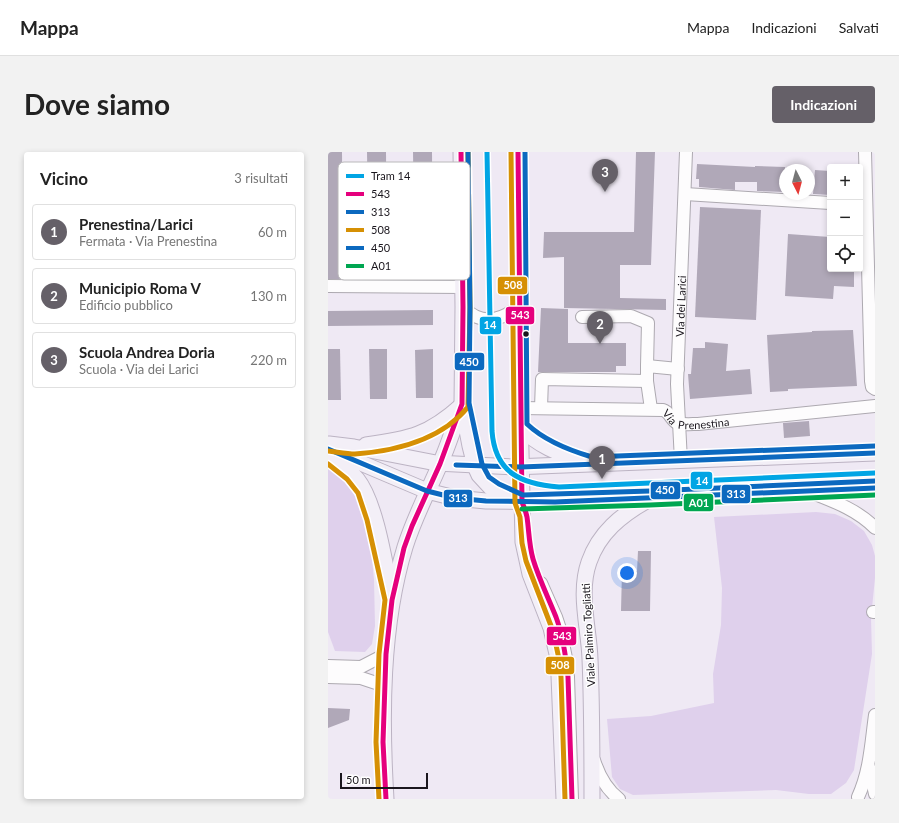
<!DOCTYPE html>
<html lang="it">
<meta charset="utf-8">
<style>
body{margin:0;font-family:Lato,sans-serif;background:#f2f2f2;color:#222}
.controls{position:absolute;right:12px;top:12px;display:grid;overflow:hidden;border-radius:4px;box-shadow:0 2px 6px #0003}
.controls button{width:36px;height:36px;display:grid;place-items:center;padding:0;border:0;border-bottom:1px solid #e0e0e0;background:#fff;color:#222;font:20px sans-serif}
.compass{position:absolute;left:451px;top:12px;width:36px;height:36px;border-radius:50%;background:#fff;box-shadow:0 2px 6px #0003;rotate:174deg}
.scale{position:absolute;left:12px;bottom:10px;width:88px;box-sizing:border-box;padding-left:4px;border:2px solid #1a161d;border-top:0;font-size:11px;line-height:14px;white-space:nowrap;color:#1a161d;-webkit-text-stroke:3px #fff;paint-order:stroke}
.you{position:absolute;left:299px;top:421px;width:14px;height:14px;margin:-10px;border:3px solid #fff;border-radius:50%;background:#1a73e8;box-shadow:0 0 0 6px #1a73e833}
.badge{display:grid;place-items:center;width:26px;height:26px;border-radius:50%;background:#656068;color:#fff;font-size:13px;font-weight:700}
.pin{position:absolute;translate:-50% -33px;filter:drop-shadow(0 1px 2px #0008)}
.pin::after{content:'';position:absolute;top:21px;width:14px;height:12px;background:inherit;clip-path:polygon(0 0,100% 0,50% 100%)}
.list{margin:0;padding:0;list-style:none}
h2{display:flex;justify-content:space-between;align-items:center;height:52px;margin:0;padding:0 16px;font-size:17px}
h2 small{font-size:13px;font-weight:400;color:#767676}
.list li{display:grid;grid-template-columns:26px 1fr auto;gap:12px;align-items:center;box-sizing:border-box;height:56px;margin:0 8px 8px;padding:0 8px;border:1px solid #e0e0e0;border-radius:4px}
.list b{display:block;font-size:15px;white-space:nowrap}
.list p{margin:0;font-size:13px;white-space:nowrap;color:#767676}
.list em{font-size:13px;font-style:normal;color:#767676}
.icon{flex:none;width:22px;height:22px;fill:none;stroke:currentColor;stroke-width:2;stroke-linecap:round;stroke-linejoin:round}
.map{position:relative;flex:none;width:547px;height:647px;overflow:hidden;border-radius:4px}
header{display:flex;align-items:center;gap:24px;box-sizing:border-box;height:56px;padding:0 20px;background:#fff;border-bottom:1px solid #e0e0e0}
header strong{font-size:19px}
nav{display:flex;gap:22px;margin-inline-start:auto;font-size:14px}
.intro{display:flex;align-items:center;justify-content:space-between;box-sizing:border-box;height:96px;padding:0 24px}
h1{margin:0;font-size:28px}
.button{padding:10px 18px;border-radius:4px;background:#656068;color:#fff;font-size:14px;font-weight:700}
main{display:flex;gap:24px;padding:0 24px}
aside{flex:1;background:#fff;border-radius:4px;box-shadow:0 2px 6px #0003}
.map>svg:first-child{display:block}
.green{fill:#dfd0ec}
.building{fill:#b0a8b8}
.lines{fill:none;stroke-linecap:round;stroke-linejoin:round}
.minor-casing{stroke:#ada9b0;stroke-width:14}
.major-casing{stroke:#bcb3c3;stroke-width:17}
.minor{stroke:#fdfcfd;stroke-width:12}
.major{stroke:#f3eff7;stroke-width:15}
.bus-1-casing{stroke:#fff;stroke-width:8}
.bus-2-casing{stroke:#fff;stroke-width:8}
.bus-3-casing{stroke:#fff;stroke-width:8}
.bus-4-casing{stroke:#fff;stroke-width:8}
.bus-5-casing{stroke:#fff;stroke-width:8}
.bus-1{stroke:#e5007d;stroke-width:5}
.bus-2{stroke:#0c69bf;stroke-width:5}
.bus-3{stroke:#d69004;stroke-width:5}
.bus-4{stroke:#0c69bf;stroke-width:5}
.bus-5{stroke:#00a651;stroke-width:5}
.tram-1-casing{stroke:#fff;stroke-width:8}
.tram-1{stroke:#01a5e4;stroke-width:5}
.bus-dot{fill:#1a161d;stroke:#fff;stroke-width:1.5}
.labels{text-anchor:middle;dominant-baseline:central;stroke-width:3;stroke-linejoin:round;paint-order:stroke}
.street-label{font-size:11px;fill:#1a161d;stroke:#fff}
.key{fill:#fff;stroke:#bab9bb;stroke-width:1}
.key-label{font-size:11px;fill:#1a161d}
.line-badge{stroke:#fff;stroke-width:1.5}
.badge-label{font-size:11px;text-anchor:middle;font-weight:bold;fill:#fff}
</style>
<header>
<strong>Mappa</strong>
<nav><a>Mappa</a><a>Indicazioni</a><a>Salvati</a></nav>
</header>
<div class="intro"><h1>Dove siamo</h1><a class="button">Indicazioni</a></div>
<main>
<aside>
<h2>Vicino<small>3 risultati</small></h2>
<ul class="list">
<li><span class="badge">1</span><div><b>Prenestina/Larici</b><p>Fermata · Via Prenestina</p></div><em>60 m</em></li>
<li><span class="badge">2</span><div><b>Municipio Roma V</b><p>Edificio pubblico</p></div><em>130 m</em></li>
<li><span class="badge">3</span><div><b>Scuola Andrea Doria</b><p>Scuola · Via dei Larici</p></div><em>220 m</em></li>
</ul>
</aside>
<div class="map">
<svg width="547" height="647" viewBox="0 0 547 647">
<rect width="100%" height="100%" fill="#efe9f4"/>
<!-- green -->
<g class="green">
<polygon points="0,314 14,325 29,347 42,385 46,428 47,474 44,492 37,500 7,499 0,480"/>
<polygon points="488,360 507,362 523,369 536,379 544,393 547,404 547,426 543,466 544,502 526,618 518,631 503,642 481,642 448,638 305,643 292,637 284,625 279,567 323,564 386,551 385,522 393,473 394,436 386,365"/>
</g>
<!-- building -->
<g class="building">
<polygon points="0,0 14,0 15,127 0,127"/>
<polygon points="39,0 58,0 59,123 41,123"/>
<polygon points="85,0 104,0 105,124 87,124"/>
<polygon points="308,0 327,0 323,113 292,113 292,146 338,147 338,158 236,156 236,105 215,106 216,80 306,80"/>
<polygon points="369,12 427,15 427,14 457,15 457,40 429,39 429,30 407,30 407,38 371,35 371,27 368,27"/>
<polygon points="487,18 502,19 502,43 485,42"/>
<polygon points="372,55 433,58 428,168 367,165"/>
<polygon points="460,82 502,85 502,117 526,117 526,135 506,134 505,147 457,144"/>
<polygon points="213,156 240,157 240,191 298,191 298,214 288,214 288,220 210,220"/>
<polygon points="105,158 105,173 0,174 0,159"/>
<polygon points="525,178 529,234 460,237 460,239 442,240 439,183 484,180 484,179"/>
<polygon points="377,190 400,192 398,219 422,217 424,242 362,247 360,222 363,222 365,196 377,196"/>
<polygon points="0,197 12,197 13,248 0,248"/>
<polygon points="41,197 59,197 59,247 42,247"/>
<polygon points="105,197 105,246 88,246 87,198"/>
<polygon points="481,269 482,284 456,286 455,271"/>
<polygon points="310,399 323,399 322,459 293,459 294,419 309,419"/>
<polygon points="0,556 22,557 21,568 0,576"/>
</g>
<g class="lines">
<defs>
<g id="minor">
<polyline points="537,0 543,229 544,235 547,237"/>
<polyline points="357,42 502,51"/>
<polyline points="0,134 135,135"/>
<path d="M135,155C153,174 174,169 192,153"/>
<polyline points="254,165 303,164 320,171 319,214"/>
<polyline points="319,229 323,257"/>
<path id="s1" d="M192,256L335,258C342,260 343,268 349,271C355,273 364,272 370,272L547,254"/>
<polyline points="213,256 214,227 319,229 319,214 350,217"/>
<path id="s2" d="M353,309L349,232L358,0"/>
<path d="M482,340C505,349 530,358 547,376"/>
<polyline points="213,431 228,465 232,477 238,506 240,525 244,647"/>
<polyline points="545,460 547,460"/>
<polyline points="0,514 33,515 58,502"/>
<polyline points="0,525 33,526 57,534"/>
<path d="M266,608C271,624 278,637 291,647"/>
<polyline points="541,615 547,642"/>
<path d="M530,645C542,619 543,592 547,563"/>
</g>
<g id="major">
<polyline points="133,0 135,155 134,252 142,294 147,314 151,323 163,336 188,347"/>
<polyline points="190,0 192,256 195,390 202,422 223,476 229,502 231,524 236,647"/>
<path d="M192,275C209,293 231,302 254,309"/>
<polyline points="1,292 26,295 108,311 185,315 547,301"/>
<path d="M38,293C82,287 101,283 134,253"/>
<polyline points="0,297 99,339 127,346 158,349 227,350 547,336"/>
<path d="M1,303C11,310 21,318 29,327C48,351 57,412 63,442"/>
<path d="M58,647C53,565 53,474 77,395C86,366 100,340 112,312C121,292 127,272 134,252"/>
<path d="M264,647C264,600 264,554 262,507C261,476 250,441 261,410C271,381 293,363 320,348"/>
</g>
</defs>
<!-- minor casing -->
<use href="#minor" class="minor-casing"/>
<!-- major casing -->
<use href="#major" class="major-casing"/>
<!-- minor -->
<use href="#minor" class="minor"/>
<!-- major -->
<use href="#major" class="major"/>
<defs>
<g id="bus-1">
<path d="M190,0L194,350C196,355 198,360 199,365C201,379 201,393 205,407C211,427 220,445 228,465C235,484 238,505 240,525L244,647"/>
<polyline points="58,647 55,590 58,502 64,448 76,396 84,374 112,312 134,252 135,155 133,0"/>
</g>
<g id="bus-2">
<polyline points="0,297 99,339 127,346 158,349 227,350 547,336"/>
<polyline points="128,313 193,315 547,301"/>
</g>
<g id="bus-3">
<polyline points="183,0 187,351 192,365 194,391 198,409 225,479 231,507 233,525 237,647"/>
<path d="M0,299C9,300 19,302 27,302C68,299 113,288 140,255L142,155L140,0"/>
<polyline points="0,312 19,327 30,341 39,368 57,448 51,502 48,590 51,647"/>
</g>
<g id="bus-4">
<polyline points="140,0 142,155 141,251 154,312 161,325 171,332 195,343 322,339 547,329"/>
<path d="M197,0L199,272C217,289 240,298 264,305L547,294"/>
</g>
<polyline id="bus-5" points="194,357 322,353 547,343"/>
</defs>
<!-- bus-1 casing -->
<use href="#bus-1" class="bus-1-casing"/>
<!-- bus-2 casing -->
<use href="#bus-2" class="bus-2-casing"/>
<!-- bus-3 casing -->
<use href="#bus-3" class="bus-3-casing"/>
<!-- bus-4 casing -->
<use href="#bus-4" class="bus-4-casing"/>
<!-- bus-5 casing -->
<use href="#bus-5" class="bus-5-casing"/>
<!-- bus-1 -->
<use href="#bus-1" class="bus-1"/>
<!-- bus-2 -->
<use href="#bus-2" class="bus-2"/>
<!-- bus-3 -->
<use href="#bus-3" class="bus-3"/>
<!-- bus-4 -->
<use href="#bus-4" class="bus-4"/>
<!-- bus-5 -->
<use href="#bus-5" class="bus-5"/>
<defs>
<path id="tram-1" d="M159,0L164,279C167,321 193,332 231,335L547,321"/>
</defs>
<!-- tram-1 casing -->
<use href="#tram-1" class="tram-1-casing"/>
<!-- tram-1 -->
<use href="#tram-1" class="tram-1"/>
</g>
<!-- markers -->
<circle class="bus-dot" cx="198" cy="182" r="3.5"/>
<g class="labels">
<!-- street labels -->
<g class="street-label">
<text stroke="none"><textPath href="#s2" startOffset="155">Via dei Larici</textPath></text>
<text stroke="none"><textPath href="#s1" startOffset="180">Via Prenestina</textPath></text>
<text transform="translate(260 483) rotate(-93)">Viale Palmiro Togliatti</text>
</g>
</g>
<!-- legend -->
<rect x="10" y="10" width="132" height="118" rx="6" class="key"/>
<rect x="18" y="22" width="18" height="4" fill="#01a5e4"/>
<rect x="18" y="40" width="18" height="4" fill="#e5007d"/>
<rect x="18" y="58" width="18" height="4" fill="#0c69bf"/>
<rect x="18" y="76" width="18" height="4" fill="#d69004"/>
<rect x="18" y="94" width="18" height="4" fill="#0c69bf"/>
<rect x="18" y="112" width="18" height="4" fill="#00a651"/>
<g class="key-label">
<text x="43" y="28">Tram 14</text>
<text x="43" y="46">543</text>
<text x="43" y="64">313</text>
<text x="43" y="82">508</text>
<text x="43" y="100">450</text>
<text x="43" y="118">A01</text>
</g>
<g class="line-badge">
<rect x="169" y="124" width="31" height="19" rx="4" fill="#d69004"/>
<rect x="177" y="154" width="30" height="19" rx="4" fill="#e5007d"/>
<rect x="151" y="164" width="23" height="19" rx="4" fill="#01a5e4"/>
<rect x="126" y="200" width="31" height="19" rx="4" fill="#0c69bf"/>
<rect x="362" y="319" width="23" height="19" rx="4" fill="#01a5e4"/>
<rect x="322" y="329" width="31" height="19" rx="4" fill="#0c69bf"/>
<rect x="393" y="332" width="30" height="20" rx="4" fill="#0c69bf"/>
<rect x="115" y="337" width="30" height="19" rx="4" fill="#0c69bf"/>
<rect x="355" y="341" width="31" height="19" rx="4" fill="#00a651"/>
<rect x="218" y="474" width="31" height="20" rx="4" fill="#e5007d"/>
<rect x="217" y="504" width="30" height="19" rx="4" fill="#d69004"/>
</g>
<g class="badge-label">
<text x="185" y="137">508</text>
<text x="192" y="167">543</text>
<text x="162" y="177">14</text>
<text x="141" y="214">450</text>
<text x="374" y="333">14</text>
<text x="337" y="342">450</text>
<text x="408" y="346">313</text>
<text x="130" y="350">313</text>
<text x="371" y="355">A01</text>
<text x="234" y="488">543</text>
<text x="232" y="517">508</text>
</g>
</svg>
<div class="controls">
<button>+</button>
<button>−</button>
<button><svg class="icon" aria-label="locate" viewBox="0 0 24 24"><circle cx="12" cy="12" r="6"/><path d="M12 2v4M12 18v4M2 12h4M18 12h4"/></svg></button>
</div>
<svg class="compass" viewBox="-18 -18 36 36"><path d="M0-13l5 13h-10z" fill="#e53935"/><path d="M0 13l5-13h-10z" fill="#767676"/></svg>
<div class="scale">50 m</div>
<div class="you"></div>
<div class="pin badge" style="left:274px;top:327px">1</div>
<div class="pin badge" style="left:272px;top:192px">2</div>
<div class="pin badge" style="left:277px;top:40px">3</div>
</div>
</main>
